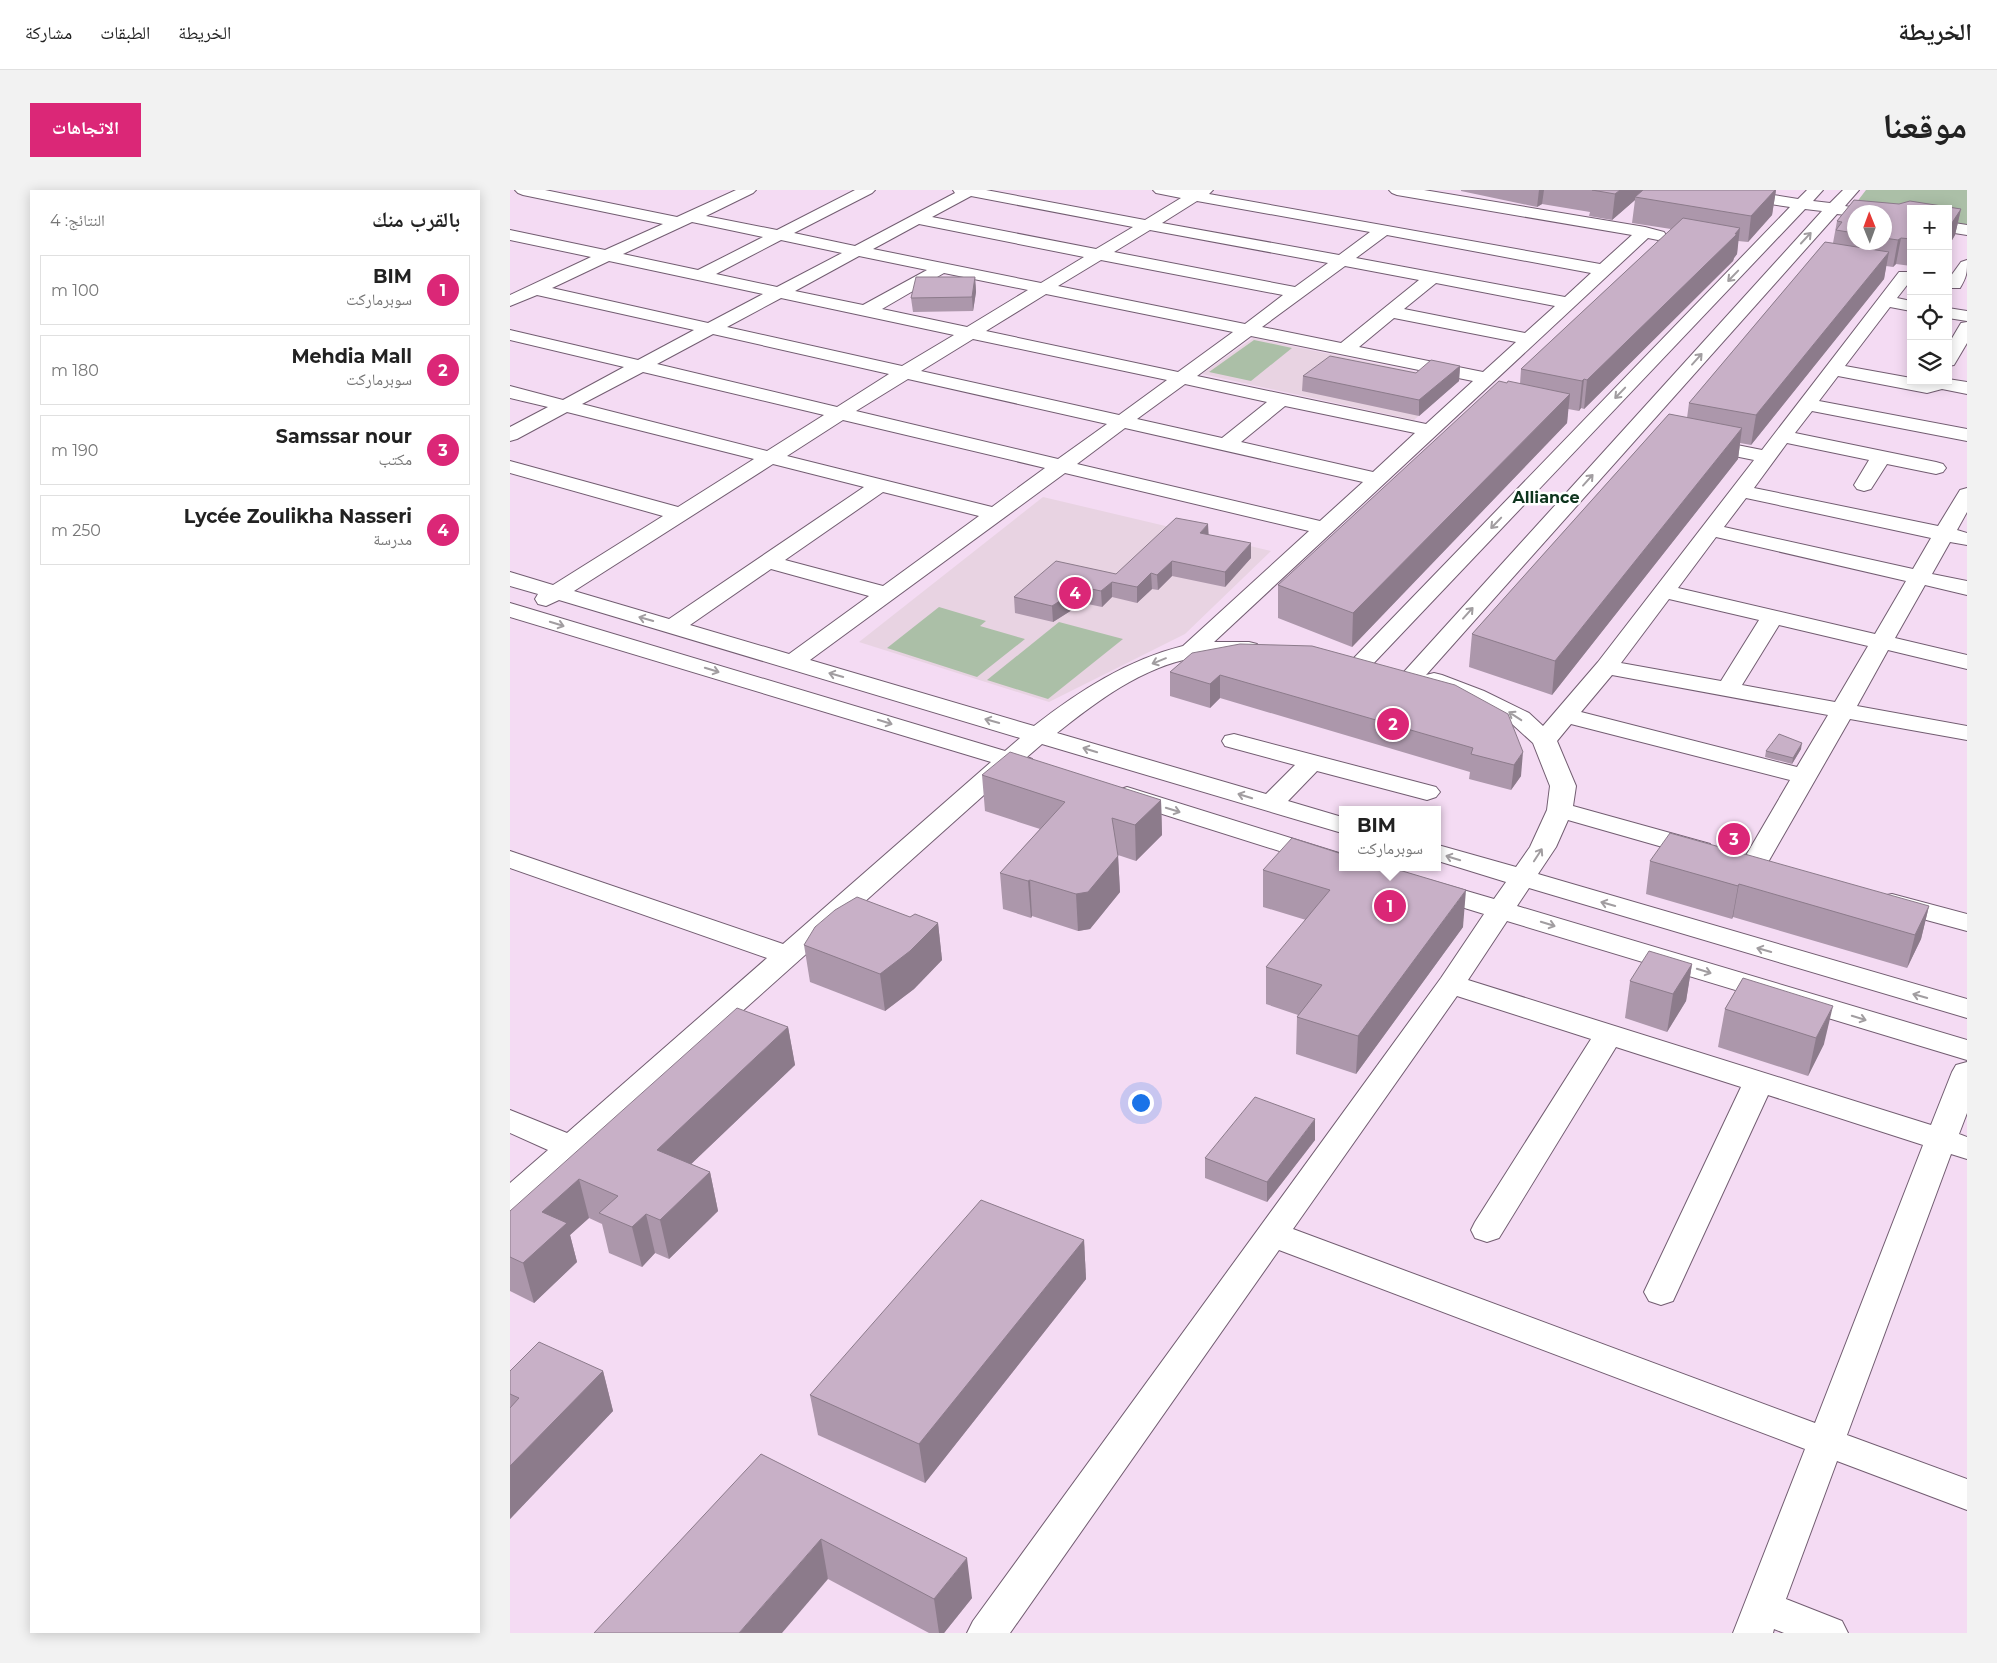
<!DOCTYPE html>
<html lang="ar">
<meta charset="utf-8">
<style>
body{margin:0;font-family:Montserrat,"Noto Naskh Arabic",sans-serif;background:#f2f2f2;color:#222;direction:rtl}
.controls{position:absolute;right:15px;top:15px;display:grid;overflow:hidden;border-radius:0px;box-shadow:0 2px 12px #0003}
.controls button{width:45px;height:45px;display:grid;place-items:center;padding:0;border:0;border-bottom:1px solid #e0e0e0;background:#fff;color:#222;font:25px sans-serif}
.compass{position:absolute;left:1337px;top:15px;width:45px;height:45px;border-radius:50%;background:#fff;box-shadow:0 2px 12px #0003;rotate:359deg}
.you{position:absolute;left:630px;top:912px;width:18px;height:18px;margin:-12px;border:4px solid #fff;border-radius:50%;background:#1a73e8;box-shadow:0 0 0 8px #1a73e833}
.badge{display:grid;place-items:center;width:32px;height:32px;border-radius:50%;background:#db2777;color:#fff;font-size:16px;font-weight:700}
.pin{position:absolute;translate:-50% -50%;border:2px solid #fff;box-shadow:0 1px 5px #0006}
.popup{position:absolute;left:829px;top:616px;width:102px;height:65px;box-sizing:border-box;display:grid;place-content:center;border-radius:0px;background:#fff;filter:drop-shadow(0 1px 4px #0005);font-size:16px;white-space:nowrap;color:#767676}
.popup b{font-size:19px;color:#222}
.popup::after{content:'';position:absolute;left:50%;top:100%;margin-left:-10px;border:10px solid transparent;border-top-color:#fff}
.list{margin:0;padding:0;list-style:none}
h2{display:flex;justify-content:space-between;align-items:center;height:65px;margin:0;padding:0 20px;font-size:21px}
h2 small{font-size:16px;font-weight:400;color:#767676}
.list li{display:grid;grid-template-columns:32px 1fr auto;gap:15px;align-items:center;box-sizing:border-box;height:70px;margin:0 10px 10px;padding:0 10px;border:1px solid #e0e0e0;border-radius:0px}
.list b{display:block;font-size:19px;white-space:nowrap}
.list p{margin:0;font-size:16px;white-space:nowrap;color:#767676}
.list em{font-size:16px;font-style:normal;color:#767676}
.icon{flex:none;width:28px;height:28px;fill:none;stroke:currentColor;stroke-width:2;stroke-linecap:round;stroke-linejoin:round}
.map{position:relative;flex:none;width:1457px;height:1443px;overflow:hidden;direction:ltr;border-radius:0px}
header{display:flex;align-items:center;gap:30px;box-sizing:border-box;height:70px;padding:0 25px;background:#fff;border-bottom:1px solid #e0e0e0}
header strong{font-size:24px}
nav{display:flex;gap:28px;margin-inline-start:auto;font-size:18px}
.intro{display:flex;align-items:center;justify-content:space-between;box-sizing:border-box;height:120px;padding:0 30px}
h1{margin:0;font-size:35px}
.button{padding:12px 22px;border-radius:0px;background:#db2777;color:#fff;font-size:18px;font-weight:700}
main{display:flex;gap:30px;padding:0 30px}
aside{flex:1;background:#fff;border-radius:0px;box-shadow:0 2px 12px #0003}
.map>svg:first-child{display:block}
.education{fill:#e8d3e2}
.green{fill:#abbfa7}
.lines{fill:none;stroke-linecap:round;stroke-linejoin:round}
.minor-casing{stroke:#725d71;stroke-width:2}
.minor{fill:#fff;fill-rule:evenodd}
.wall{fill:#ac97ab;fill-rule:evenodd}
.shaded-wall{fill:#8c7b8b}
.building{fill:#c8b0c7;stroke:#8c7b8b}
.oneway{stroke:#a19da0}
.labels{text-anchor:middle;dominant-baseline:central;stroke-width:5;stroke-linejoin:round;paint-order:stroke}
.far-district-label{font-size:16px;font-weight:bold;fill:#0d341d;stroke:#fff}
</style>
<header>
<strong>الخريطة</strong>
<nav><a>الخريطة</a><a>الطبقات</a><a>مشاركة</a></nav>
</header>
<div class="intro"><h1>موقعنا</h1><a class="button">الاتجاهات</a></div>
<main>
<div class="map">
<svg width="1457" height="1443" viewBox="0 0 1457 1443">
<rect width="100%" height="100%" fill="#f4dbf3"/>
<!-- education -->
<g class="education">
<polygon points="743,148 949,191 904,230 692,184"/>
<polygon points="533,307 761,361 675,444 539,512 349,452"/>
</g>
<!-- green -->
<g class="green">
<polygon points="1356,0 1457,0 1457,35 1438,32 1438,19 1343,17"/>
<polygon points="744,150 782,158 741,191 699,182"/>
<polygon points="429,417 476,431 470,436 515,449 467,487 377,458"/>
<polygon points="549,432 613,449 538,509 477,490"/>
</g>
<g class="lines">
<defs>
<g id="minor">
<path d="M5,0H35L167,27L226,0H246L243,3L196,26L267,40L345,0H365L362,3L284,43L345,56L445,3L443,0H476L635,30L671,8L646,3L643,0H703L699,4L1090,74L1122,45L887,5L882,3L879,0H914L1135,37L1154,42L1156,45L1154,48L1148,50L1138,48L704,452H739L747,454L751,459L747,464C727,469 704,464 683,468C632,477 586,512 547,543L756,604L785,575L715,556L712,551L715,546L724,544L926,597L930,602L926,607L917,610L807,581L778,611L832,627V643L532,554L517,567L522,569L525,574L522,579L513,581L503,579L11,1019L0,1023V993L38,960L0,943V920L57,943L257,768L0,678V661L273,754L481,572L0,427V413L495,561L510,548L49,410L36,416L28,414L25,409L28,404L0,396V382L43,395L153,326L0,283V271L168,317L244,269L57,222L7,249L0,251V237L38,217L0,208V196L53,210L114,177L0,150V140L128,170L184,140L27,105L0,116V105L81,67L0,50V40L95,60L153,34L13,5L8,3ZM461,6L623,37L586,59L422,27ZM687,11L860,42L829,65L652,33ZM182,32L253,47L188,80L113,64ZM409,34L574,67L531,93L363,59ZM640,40L818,73L785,97L604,62ZM877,45L1081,83L1055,107L846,68ZM271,50L332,63L267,97L206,84ZM349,66L417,80L353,115L285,101ZM591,70L773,105L735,134L548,96ZM99,71L253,104L198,133L42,98ZM835,76L909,90L831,153L752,137ZM434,83L518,100L457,137L372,119ZM926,93L1045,116L1015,143L894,119ZM536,104L723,142L668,182L476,141ZM271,108L444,145L392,176L217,137ZM884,128L1006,152L973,182L849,157ZM203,144L379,184L327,217L147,174ZM741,146L963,191L916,234L687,186ZM463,149L657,190L609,225L411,181ZM133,182L314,225L257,261L72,214ZM398,189L597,234L548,269L346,221ZM675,194L757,212L712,248L627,229ZM775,216L905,243L863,282L731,252ZM333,230L535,278L482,317L277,266ZM615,238L853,292L810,331L567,274ZM263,274L354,297L159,429L64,401ZM555,283L799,341L673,456C617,470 569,501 524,536L300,470ZM373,302L469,326L373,396L275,370ZM261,379L359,406L279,464L180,435Z"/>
<path d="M1194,0H1232L1288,9L1297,0H1313L1303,11L1320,13L1333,0H1349L1335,16L1352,19L1354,22H1344V26L1327,24L916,485L924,483L932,485L974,501L1019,523L1033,536L1088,472L1244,270L1185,258L1182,254L1185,250L1192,248L1252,260L1389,82H1401V90L1387,108L1401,111V121L1380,117L1335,176L1401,188V191H1438V189L1457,192V204L1432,199L1417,203L1328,186L1309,211L1457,239V251L1302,221L1285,243L1426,272L1433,274L1436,278L1433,282L1426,284L1377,274L1361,299L1354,301L1347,299L1344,295L1359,270L1277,253L1244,298L1428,336L1450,300L1457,298V322L1447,340L1457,343V355L1440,352L1422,384L1457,391V405L1415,395L1385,448L1457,465V479L1378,460L1347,516L1457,536V550L1340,529L1257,674L1253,680L1244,682L1235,680L1231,674L1280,590L1061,534L1047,551L1066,596L1063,616L1200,654L1204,660L1200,666L1191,668L1058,630L1046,657L1028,684L1457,809V828L1019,698L1007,716L1457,850V870L997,731L958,790L1421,935L1442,882L1446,875L1457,872V923L1449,944L1457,947V969L1441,964L1337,1245L1457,1289V1320L1327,1271L1276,1409L1332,1431L1338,1443H1274L1264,1439L1263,1443H1223L1295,1259L769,1060L500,1443H457L463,1431L931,788L974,724L909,704L905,698L909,692L919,690L984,709L996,692L928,671V655L1006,677L1020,657L1037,620L1040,596L1023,553L1001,533L987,525L916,495L912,490L915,486C910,492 903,491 896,489L892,484L1312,21L1295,19L861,476L853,478L845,476L841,471L1280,17L1202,5L1197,3ZM1236,308L1421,348L1403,379L1214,337ZM1206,347L1396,391L1365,444L1168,398ZM1159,409L1249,430L1211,491L1111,473ZM1269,435L1358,456L1325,512L1232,495ZM1102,485L1318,525L1287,577L1071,522ZM947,806L1081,849L965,1032L961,1040L965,1048L977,1052L989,1048L1106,857L1231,897L1134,1102L1139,1111L1151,1115L1163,1111L1258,905L1413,955L1305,1233L783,1039Z"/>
<polygon points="1438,32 1457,35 1457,45 1438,42"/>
<path d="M1457,70C1457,83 1457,86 1450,98H1438V90L1451,72Z"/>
<polygon points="1438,118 1457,121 1457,131 1438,128"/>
<polygon points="1457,132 1457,153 1444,175 1438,176 1438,155 1451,133"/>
<polygon points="617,597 832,664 832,677 842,677 832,680 823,678 608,610 604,605 608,600"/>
<polygon points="1382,704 1457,724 1457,741 1372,718 1368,712 1372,706"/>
</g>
</defs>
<!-- minor casing -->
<use href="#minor" class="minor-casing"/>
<!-- minor -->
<use href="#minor" class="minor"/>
</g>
<!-- wall -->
<g class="wall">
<polygon points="951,0 1266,0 1262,25 1238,52 1228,51 1227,64 1224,68 1223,71 1074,219 1071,218 1069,221 1058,219 1057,233 842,457 768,428 768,395 997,193 1010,194 1011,179 1161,39 1122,33 1125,10 1102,30 1079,26 1080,22 1032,14 1027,17 951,1"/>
<path d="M1344,10L1389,14L1400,11L1451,19L1445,45L1438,57V19H1401V76L1386,74L1383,77L1376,76L1374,89L1241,255L1230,253L1228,269L1042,505L959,477L962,444L1159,224L1177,228L1179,213L1315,52L1323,53L1327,31ZM1344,22H1374V52H1344Z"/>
<polygon points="465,87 466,102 463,121 403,122 401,108"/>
<polygon points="950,176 949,191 909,226 792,201 793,186 906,183"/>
<polygon points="699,345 741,368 715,397 662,386 648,400 642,399 627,413 602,407 592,417 573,413 543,432 505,423 504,407 606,384"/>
<polygon points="682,463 998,524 1011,586 1001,600 959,589 960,582 710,508 700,518 660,506 660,482"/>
<polygon points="1291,559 1282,574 1255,567 1256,561"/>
<polygon points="472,585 651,610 652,645 626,671 608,665 610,702 580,739 568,741 522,726 521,728 493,719 490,683 530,639 475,621"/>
<polygon points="1140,671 1419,716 1411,749 1397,778 1223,727 1222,729 1136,704"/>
<polygon points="753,680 953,737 846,884 786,864 787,827 788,825 756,814 756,777 796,730 753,717"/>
<polygon points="400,727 428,733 432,770 404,799 375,821 300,792 294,755"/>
<polygon points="1182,774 1176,811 1157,842 1115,828 1120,791"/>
<polygon points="1233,788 1314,854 1298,886 1208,857 1215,819"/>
<polygon points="278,837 285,875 181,974 200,982 208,1021 159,1069 145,1063 132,1077 99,1063 92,1034 79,1028 60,1045 67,1072 24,1113 0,1101 0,1021"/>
<polygon points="805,950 757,1012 695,988 695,968"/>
<polygon points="574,1050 576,1089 415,1293 308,1245 300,1205"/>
<polygon points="0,1181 93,1181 103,1221 0,1329"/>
<polygon points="251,1264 462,1408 434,1443 419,1443 318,1389"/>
</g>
<!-- shaded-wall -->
<g class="shaded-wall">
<polygon points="1029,0 1034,0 1032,14 1027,17"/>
<polygon points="1110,0 1136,0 1125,7 1125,10 1102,30 1105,4"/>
<polygon points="1265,0 1266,0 1262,25 1238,52 1241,26"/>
<polygon points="1451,19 1445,45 1438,57 1438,39"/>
<polygon points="1230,38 1227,64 1224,68 1223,71 1074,219 1077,190"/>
<polygon points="1391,48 1386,74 1383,77 1388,50"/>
<polygon points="1379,62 1374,89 1241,255 1246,225"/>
<polygon points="465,87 466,102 463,121 462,107"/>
<polygon points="950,176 949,191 909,226 909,210"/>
<polygon points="1074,189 1071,218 1069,221 1072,191"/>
<polygon points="1060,204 1057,233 842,457 843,423"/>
<polygon points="1232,238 1228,269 1042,505 1045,471"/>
<polygon points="698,334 699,350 690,343"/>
<polygon points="741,353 741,368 715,397 715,382"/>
<polygon points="662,371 662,386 648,400 647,385"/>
<polygon points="641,383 642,399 627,413 627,397"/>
<polygon points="602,392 602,407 592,417 591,401"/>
<polygon points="572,397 573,413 543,432 542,416"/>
<polygon points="710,485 710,508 700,518 700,494"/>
<polygon points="1292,553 1291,559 1282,574 1283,568"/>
<polygon points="1013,562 1011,586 1001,600 1004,575"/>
<polygon points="651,610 652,645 626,671 625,635"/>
<polygon points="608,666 610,702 580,739 568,741 566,704"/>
<polygon points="520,690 522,726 521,728 518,691"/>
<polygon points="1229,694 1223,727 1222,729 1228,696"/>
<polygon points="956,700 953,737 846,884 848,846"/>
<polygon points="1419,716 1411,749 1397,778 1405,745"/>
<polygon points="428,733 432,770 404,799 375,821 370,784"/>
<polygon points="1182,774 1176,811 1157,842 1163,804"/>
<polygon points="1323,816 1314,854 1298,886 1306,848"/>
<polygon points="278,837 285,875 155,999 147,960"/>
<polygon points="805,929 805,950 757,1012 757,992"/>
<polygon points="200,982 208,1021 159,1069 150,1030"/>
<polygon points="69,989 79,1028 60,1045 67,1072 24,1113 13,1073 32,1022"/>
<polygon points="136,1024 145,1063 132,1077 122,1037"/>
<polygon points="574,1050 576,1089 415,1293 409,1254"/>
<polygon points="93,1181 103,1221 0,1329 0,1276"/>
<polygon points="311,1349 318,1389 272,1443 229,1443"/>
<polygon points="457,1368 462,1408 434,1443 429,1443 424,1409"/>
</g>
<!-- building -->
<g class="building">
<polygon points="1082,0 1110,0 1105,4"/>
<polygon points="1133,0 1265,0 1241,26 1125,7"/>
<polygon points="1344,10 1389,14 1400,11 1451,19 1438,39 1438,19 1401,19 1401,49 1391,48 1388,50 1374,48 1374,22 1344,22 1344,43 1326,40 1332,32 1327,31"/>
<polygon points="1173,28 1230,38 1225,44 1227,44 1077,190 1074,189 1072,191 1011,179"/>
<polygon points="1315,52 1379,62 1246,225 1179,213"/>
<polygon points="406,87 465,87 462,107 401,108"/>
<polygon points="820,166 906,183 921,170 950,176 909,210 793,186"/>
<polygon points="989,191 997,193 998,191 1060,204 843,423 768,395"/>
<polygon points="1159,224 1232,238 1045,471 962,444"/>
<polygon points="666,328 698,334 690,343 741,353 715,382 662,371 647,385 641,383 627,397 602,392 591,401 572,397 542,416 504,407 546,371 606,384"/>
<polygon points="730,454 802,456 945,495 998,524 1013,562 1004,575 961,564 963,558 710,485 700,494 660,482 682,463"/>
<polygon points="1269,544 1292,553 1283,568 1256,561"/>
<polygon points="500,562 651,610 625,635 602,628 608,666 578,702 566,704 520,690 518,691 490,683 555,612 472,585"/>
<polygon points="1160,643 1419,716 1405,745 1229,694 1228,696 1140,671"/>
<polygon points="782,648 832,664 832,677 879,677 956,700 848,846 787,827 812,795 756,777 820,700 753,680"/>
<polygon points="347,707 400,727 405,724 428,733 400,761 370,784 294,755 305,737 325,720"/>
<polygon points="1139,761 1182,774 1163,804 1120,791"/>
<polygon points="1233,788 1323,816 1306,848 1215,819"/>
<polygon points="227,818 278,837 147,960 200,982 150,1030 136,1024 122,1037 89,1023 108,1006 69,989 32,1022 57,1033 13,1073 0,1067 0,1021"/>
<polygon points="745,907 805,929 757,992 695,968"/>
<polygon points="471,1010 574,1050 409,1254 300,1205"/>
<polygon points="29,1152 93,1181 0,1276 0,1218 9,1208 0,1204 0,1181"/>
<polygon points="251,1264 457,1368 424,1409 311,1349 229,1443 84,1443"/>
</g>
<!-- one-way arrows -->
<defs><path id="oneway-shaft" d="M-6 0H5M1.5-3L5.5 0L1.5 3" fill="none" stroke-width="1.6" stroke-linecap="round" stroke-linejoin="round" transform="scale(1.25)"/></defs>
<g class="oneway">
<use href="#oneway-shaft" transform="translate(1296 48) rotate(-47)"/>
<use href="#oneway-shaft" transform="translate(1223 86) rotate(134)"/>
<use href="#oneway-shaft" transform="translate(1187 169) rotate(-48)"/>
<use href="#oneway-shaft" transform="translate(1110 203) rotate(134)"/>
<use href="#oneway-shaft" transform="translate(1078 290) rotate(-48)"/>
<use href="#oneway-shaft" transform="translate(986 333) rotate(134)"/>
<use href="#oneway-shaft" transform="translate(958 423) rotate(-48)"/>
<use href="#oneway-shaft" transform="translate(136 429) rotate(-164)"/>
<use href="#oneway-shaft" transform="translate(47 434) rotate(17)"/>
<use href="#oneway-shaft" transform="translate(649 471) rotate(158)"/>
<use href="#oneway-shaft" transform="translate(202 480) rotate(17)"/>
<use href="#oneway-shaft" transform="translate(326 485) rotate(-164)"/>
<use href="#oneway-shaft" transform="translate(1005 526) rotate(-147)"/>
<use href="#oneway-shaft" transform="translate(482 531) rotate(-164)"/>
<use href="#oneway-shaft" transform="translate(375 532) rotate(17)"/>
<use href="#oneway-shaft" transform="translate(580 560) rotate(-163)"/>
<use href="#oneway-shaft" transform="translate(735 606) rotate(-163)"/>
<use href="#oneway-shaft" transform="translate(663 620) rotate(17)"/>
<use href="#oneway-shaft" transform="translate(1028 665) rotate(-57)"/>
<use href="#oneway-shaft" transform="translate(943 668) rotate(-163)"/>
<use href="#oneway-shaft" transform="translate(1098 714) rotate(-164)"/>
<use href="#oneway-shaft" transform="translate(1038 734) rotate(17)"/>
<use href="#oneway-shaft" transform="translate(1254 760) rotate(-164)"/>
<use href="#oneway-shaft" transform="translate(1194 781) rotate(17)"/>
<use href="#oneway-shaft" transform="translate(1410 806) rotate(-164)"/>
<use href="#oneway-shaft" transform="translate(1349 828) rotate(17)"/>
</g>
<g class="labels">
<!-- far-district labels -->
<g class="far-district-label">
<text x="1036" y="307">Alliance</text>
</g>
</g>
</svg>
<div class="controls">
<button>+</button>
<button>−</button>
<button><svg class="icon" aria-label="locate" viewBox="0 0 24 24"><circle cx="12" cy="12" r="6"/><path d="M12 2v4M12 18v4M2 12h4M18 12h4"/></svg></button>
<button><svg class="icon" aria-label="layers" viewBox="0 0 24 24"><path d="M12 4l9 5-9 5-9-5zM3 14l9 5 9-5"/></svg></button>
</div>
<svg class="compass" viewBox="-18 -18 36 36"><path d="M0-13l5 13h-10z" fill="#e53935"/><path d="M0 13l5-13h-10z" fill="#767676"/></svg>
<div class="you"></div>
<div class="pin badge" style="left:880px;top:716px">1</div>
<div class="popup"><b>BIM</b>سوبرماركت</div>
<div class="pin badge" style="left:883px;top:534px">2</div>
<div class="pin badge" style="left:1224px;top:649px">3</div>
<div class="pin badge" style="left:565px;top:403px">4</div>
</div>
<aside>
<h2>بالقرب منك<small>النتائج: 4</small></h2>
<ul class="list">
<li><span class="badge">1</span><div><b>BIM</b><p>سوبرماركت</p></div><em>100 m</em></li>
<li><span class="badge">2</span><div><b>Mehdia Mall</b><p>سوبرماركت</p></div><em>180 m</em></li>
<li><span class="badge">3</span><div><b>Samssar nour</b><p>مكتب</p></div><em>190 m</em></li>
<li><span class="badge">4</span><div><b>Lycée Zoulikha Nasseri</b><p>مدرسة</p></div><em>250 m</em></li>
</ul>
</aside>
</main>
